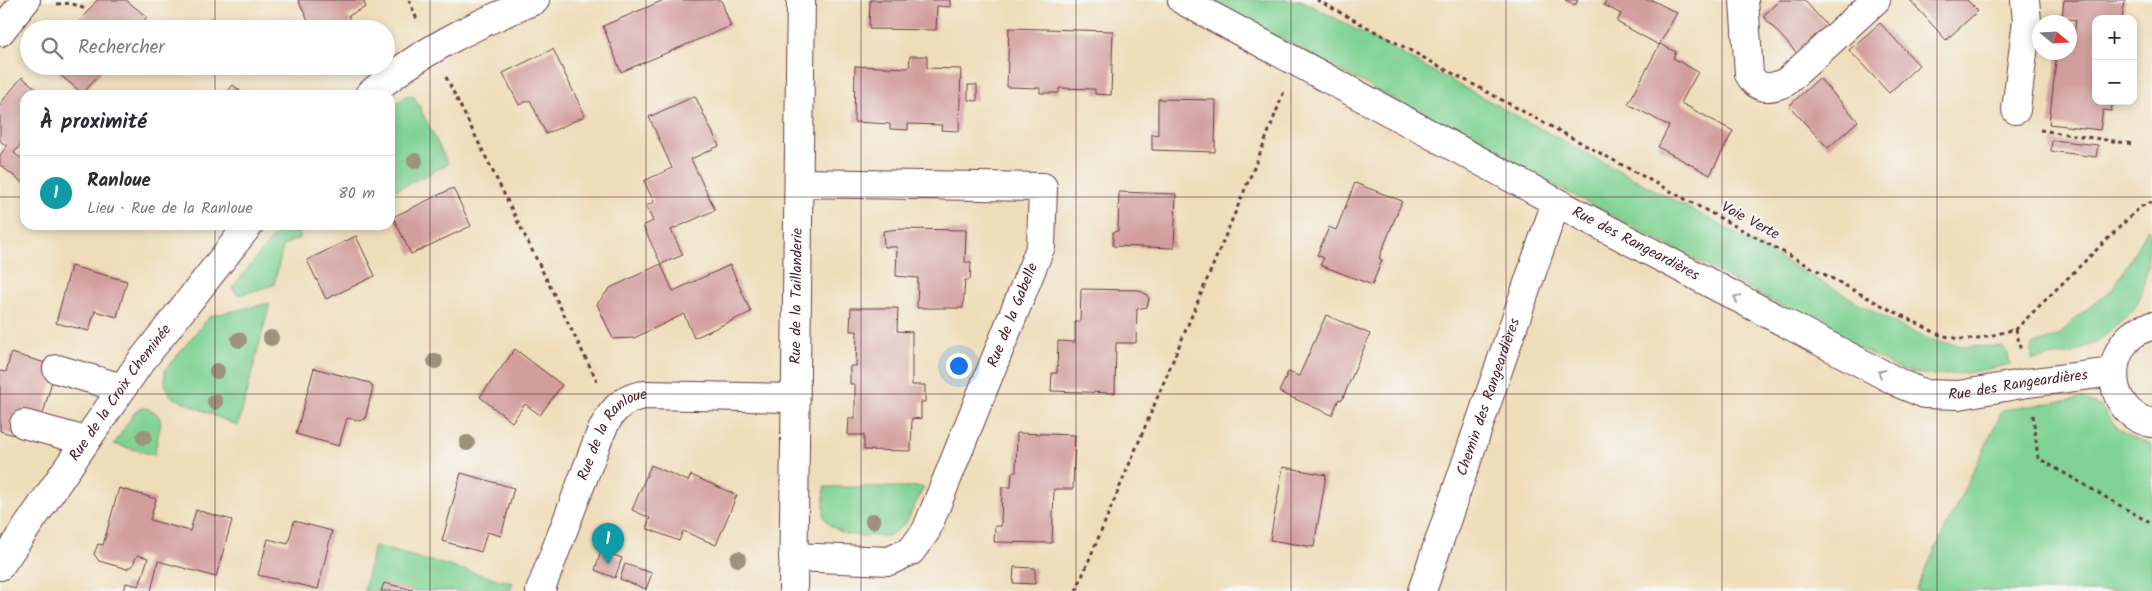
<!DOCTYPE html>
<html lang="fr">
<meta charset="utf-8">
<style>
body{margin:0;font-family:Kalam,sans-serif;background:#f2f2f3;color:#2b2b33}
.controls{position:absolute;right:15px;top:15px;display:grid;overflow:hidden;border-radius:10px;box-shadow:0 2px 8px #0003}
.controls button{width:45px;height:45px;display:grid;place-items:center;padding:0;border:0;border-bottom:1px solid #e1e1e2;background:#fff;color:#2b2b33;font:25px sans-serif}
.compass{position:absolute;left:2032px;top:15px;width:45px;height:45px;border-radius:50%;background:#fff;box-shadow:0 2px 8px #0003;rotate:108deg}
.you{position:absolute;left:958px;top:365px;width:18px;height:18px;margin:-12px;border:4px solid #fff;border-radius:50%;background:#1a73e8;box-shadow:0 0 0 8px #1a73e833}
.badge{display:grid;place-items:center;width:32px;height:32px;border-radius:50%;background:#0b8043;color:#fff;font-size:16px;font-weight:700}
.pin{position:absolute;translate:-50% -41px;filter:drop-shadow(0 1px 2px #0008)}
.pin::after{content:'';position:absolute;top:26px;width:18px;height:15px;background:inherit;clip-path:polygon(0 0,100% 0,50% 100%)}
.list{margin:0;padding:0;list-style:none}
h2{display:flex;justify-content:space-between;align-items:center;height:65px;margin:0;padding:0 20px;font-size:21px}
h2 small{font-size:16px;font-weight:400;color:#7c7c81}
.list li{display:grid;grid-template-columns:32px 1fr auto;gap:15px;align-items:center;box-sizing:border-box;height:75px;padding:0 20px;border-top:1px solid #e1e1e2}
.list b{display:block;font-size:19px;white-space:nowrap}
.list p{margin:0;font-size:16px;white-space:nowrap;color:#7c7c81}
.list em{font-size:16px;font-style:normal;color:#7c7c81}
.icon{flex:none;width:28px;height:28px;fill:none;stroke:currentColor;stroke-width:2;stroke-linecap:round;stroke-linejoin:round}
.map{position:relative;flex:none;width:2152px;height:591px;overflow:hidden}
.search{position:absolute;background:#fff;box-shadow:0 2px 8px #0003;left:20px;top:20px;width:375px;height:55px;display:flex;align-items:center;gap:12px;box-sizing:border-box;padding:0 18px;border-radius:28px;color:#7c7c81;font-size:19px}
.panel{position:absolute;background:#fff;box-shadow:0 2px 8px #0003;left:20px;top:90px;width:375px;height:140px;border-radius:15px}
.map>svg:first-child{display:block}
.green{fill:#80d394;stroke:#657960}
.building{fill:#d29e9c}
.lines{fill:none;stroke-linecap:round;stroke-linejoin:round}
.minor-casing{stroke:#633c40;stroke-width:30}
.path{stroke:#633c40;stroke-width:3;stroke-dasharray:4 4;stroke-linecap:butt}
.minor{stroke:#fff;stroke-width:28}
.tree{fill:#9d927c}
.oneway{stroke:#ae9aa0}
.grid{fill:none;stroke:#4a1f2b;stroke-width:1;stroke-opacity:0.55}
.labels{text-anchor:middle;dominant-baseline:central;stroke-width:4.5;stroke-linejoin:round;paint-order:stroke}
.street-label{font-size:15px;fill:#4a1f2b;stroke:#f6f6f2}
</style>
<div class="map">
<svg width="2152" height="591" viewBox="0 0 2152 591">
<rect width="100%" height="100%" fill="#f6f6f2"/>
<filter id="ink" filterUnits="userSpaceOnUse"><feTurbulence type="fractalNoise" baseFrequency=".02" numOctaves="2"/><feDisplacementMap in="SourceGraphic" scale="10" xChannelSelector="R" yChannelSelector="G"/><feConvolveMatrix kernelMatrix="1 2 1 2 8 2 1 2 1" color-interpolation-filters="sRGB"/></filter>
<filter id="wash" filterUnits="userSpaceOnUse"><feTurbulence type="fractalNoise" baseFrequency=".0096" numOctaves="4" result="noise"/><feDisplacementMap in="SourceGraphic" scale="20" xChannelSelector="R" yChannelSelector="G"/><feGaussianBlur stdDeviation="1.12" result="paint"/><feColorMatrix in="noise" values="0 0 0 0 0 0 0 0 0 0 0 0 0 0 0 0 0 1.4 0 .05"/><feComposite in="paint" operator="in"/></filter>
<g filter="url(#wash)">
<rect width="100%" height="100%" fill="#efddba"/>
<!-- green -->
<g class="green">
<path d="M1208,0H1301L1722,226L1907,330L1935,341L1968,347L2001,346L2008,354L2010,364C1972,373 1940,380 1901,370Z"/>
<polygon points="410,95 415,98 448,164 390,193 390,109 406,96"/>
<polygon points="283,225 294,225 301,237 283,246 274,285 239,295 235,292 233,288 236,283"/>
<polygon points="2148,229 2150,230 2147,268 2142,293 2134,309 2100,340 2072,353 2032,360 2032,345 2058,336 2079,315 2113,289"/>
<path d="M270,303L238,426L172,397C165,388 164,381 165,370L210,316Z"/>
<polygon points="2083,398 2101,407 2119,430 2134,439 2152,445 2152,591 1915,591 2003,410"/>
<path d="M142,408C153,409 159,413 161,423L154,455L114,444L135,412Z"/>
<polygon points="824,487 924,487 906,523 889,536 863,536 845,534 831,526 824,517"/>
<polygon points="374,546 513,583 510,591 364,591"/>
</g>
<g id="blocks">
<!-- building -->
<g class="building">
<polygon points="97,0 126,0 147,17 137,29 73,29"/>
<polygon points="298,0 363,0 366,7 348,16 354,29 312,29"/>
<polygon points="664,0 721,0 731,26 621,72 603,26"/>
<polygon points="870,0 950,0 950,7 937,6 936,30 869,29"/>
<polygon points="1565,0 1578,0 1575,5"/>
<polygon points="1607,0 1652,0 1677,13 1659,45 1617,22 1621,14 1604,5"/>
<polygon points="1780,0 1804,0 1832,31 1802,59 1763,16"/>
<polygon points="1910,0 1967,0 1978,11 1946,40"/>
<polygon points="2064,0 2125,0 2122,19 2096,19 2096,101 2113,101 2111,111 2103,110 2100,130 2049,124 2057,52 2070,52 2070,45 2072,45 2073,43 2076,20 2062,18"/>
<polygon points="212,18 222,26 219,29 203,29"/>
<polygon points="1880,23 1919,65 1889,93 1849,50"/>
<polygon points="1009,28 1113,31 1111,95 1095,94 1095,89 1059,88 1059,93 1040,93 1040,88 1007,87"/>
<polygon points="1660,44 1676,52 1673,58 1698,72 1681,103 1733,131 1710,175 1658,147 1669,126 1628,104"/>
<polygon points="553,49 585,116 546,134 530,100 519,105 503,73"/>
<polygon points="910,56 927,56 927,68 961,69 959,131 941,130 942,125 908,124 908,130 890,129 890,124 854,122 855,66 909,68"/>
<polygon points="63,66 106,66 83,94 58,73"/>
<polygon points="22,77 44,95 25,95 25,139 14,153 25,161 25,180 23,183 0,165 0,155 7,146 0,141 0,104"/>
<polygon points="1819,78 1858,121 1828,148 1789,106"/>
<polygon points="233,85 245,95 225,95"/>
<polygon points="968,85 977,85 977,101 968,100"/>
<polygon points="695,96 719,146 691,159 715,210 671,230 683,255 661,264 673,291 730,265 751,312 694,338 684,314 634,338 613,339 597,304 610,288 661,264 643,226 653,221 646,206 654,202 644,181 672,168 649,117"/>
<polygon points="1158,99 1216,100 1215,152 1152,150 1152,134 1158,135"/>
<polygon points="2052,140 2098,145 2096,157 2051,151"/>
<polygon points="1355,183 1402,201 1379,258 1382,260 1372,285 1320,265 1324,258 1317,255 1329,227 1336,230"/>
<polygon points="453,188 471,226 411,254 393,217"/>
<polygon points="1119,192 1176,194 1174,248 1113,246 1113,232 1118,231"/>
<polygon points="899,229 966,230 965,262 971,262 970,280 965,280 963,308 917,308 918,278 896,276 897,247 884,247 883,231"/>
<polygon points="356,236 375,276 326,299 307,260"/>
<polygon points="71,266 127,281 117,317 95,311 89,331 56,323"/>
<polygon points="1081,289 1138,290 1146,294 1149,299 1147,307 1137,309 1136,343 1116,343 1115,393 1051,391 1052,373 1057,373 1058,341 1075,342 1075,322 1080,322"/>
<polygon points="851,308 898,308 897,331 912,332 912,385 925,385 925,402 921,402 921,419 912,418 911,451 864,450 864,435 848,435 849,418 855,418 855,384 850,384 850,366 856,366 857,331 850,331"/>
<polygon points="1326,315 1370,334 1342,400 1339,399 1332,415 1279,392 1288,372 1299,376"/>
<polygon points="515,349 562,385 540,415 525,404 512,422 480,397"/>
<polygon points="11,353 56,366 42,418 18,436 0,431 0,371 6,372"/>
<polygon points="314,368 370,383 373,387 365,419 360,421 347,418 339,446 296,434"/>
<polygon points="1017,433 1075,435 1073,489 1054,489 1052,543 994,542 995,526 1001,526 1002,487 1011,487 1012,472 1016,472"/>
<polygon points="651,465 688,481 691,475 737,495 716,545 683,531 679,541 646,528 650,518 632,510"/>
<polygon points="1283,467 1326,475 1314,547 1270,540"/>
<polygon points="461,473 514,488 501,536 487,532 481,552 442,541"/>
<polygon points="119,488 156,499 150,520 190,531 196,510 232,520 216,577 158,561 151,591 124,591 126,583 139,586 148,558 137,555 133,565 127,569 99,561 94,554 98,544 103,545"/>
<polygon points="294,521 332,531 318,589 258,575 268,539 288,544"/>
<polygon points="601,551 622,558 615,578 595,570"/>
<polygon points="625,564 652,573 646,589 620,579"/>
<polygon points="1014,567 1035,568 1035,584 1013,583"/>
<polygon points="384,583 413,590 412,591 381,591"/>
</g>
</g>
</g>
<g filter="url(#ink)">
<use href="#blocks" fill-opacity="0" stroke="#633c40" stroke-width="1"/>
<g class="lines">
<defs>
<g id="minor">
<path id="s1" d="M1182,0L1556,202L1903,385L1925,394L1959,395L2027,383L2113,372"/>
<path d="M1744,0L1749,74C1758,91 1770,89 1786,82L1876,0"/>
<polyline points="0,32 26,0"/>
<path d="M369,95C416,53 476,24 535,0"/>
<polyline points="2016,110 2027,20 2025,0"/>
<path d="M2152,326C2102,336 2101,413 2152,423"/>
<polyline points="57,369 122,388"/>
<polyline points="24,424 86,441"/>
<path id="s2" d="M793,557L889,561L911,551L926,531L1041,246L1043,187L799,183"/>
<path id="s3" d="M0,566L139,364L249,225"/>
<path id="s4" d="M540,591L599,437C608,415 619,398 645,395L795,398"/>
<path id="s5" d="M793,591L801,0"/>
<path id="s6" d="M1422,591L1556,202"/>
</g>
</defs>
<!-- minor casing -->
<use href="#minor" class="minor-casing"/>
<!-- path -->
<g class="path">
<polyline points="409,0 418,22"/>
<polyline points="1317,0 1883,306 1940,335 1959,339 1978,339 2016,329 2140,207 2152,202"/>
<polyline points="57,4 71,3 85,9"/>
<polyline points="446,77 598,383"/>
<polyline points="2040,130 2133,144"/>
<polyline points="2016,329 2021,352"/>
<polyline points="2033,415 2038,458 2152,524"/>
<polyline points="1076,591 1264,144 1284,91"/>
</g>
<!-- minor -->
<use href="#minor" class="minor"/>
</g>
<!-- trees -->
<g class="tree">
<circle cx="415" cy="161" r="8"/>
<circle cx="271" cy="338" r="8"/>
<circle cx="239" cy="340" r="8"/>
<circle cx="435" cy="361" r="8"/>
<circle cx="217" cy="371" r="8"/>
<circle cx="215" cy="402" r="8"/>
<circle cx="144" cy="437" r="8"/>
<circle cx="467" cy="443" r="8"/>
<circle cx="873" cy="521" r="8"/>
<circle cx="738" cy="559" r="8"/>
</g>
<!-- one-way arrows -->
<defs><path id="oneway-chevron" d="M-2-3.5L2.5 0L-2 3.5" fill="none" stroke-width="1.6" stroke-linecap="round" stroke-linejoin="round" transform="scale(1.25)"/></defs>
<g class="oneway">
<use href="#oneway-chevron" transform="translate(1737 298) rotate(-152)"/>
<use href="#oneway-chevron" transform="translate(1881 373) rotate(-152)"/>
</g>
</g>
<!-- grid -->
<path class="grid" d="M215,0V29M430,0V591M646,0V591M861,0V591M1076,0V591M1291,0V591M1506,0V591M1722,0V591M1937,0V591M215,66V95M0,197H25M390,197H2152M215,225V591M0,394H2152"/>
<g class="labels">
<!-- street labels -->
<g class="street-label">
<text transform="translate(1750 221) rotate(28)">Voie Verte</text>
<text stroke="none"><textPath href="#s1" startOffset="515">Rue des Rangeardières</textPath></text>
<text stroke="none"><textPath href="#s5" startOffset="295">Rue de la Taillanderie</textPath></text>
<text stroke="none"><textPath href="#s2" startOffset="378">Rue de la Gabelle</textPath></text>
<text stroke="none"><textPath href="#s1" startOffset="935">Rue des Rangeardières</textPath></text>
<text stroke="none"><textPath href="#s3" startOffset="211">Rue de la Croix Cheminée</textPath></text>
<text stroke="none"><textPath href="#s6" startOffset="205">Chemin des Rangeardières</textPath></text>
<text stroke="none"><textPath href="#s4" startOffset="176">Rue de la Ranloue</textPath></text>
</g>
</g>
</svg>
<div class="controls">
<button>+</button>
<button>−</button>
</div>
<svg class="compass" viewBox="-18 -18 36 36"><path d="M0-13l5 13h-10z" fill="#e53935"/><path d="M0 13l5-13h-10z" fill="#7c7c81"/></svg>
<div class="you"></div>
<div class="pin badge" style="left:608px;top:564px;background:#0f9aa8">1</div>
<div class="search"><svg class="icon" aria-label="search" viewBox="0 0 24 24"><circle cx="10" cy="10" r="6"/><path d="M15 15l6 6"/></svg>Rechercher</div>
<section class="panel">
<h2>À proximité<small></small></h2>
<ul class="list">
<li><span class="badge" style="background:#0f9aa8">1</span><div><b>Ranloue</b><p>Lieu · Rue de la Ranloue</p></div><em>80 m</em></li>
</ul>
</section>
</div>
